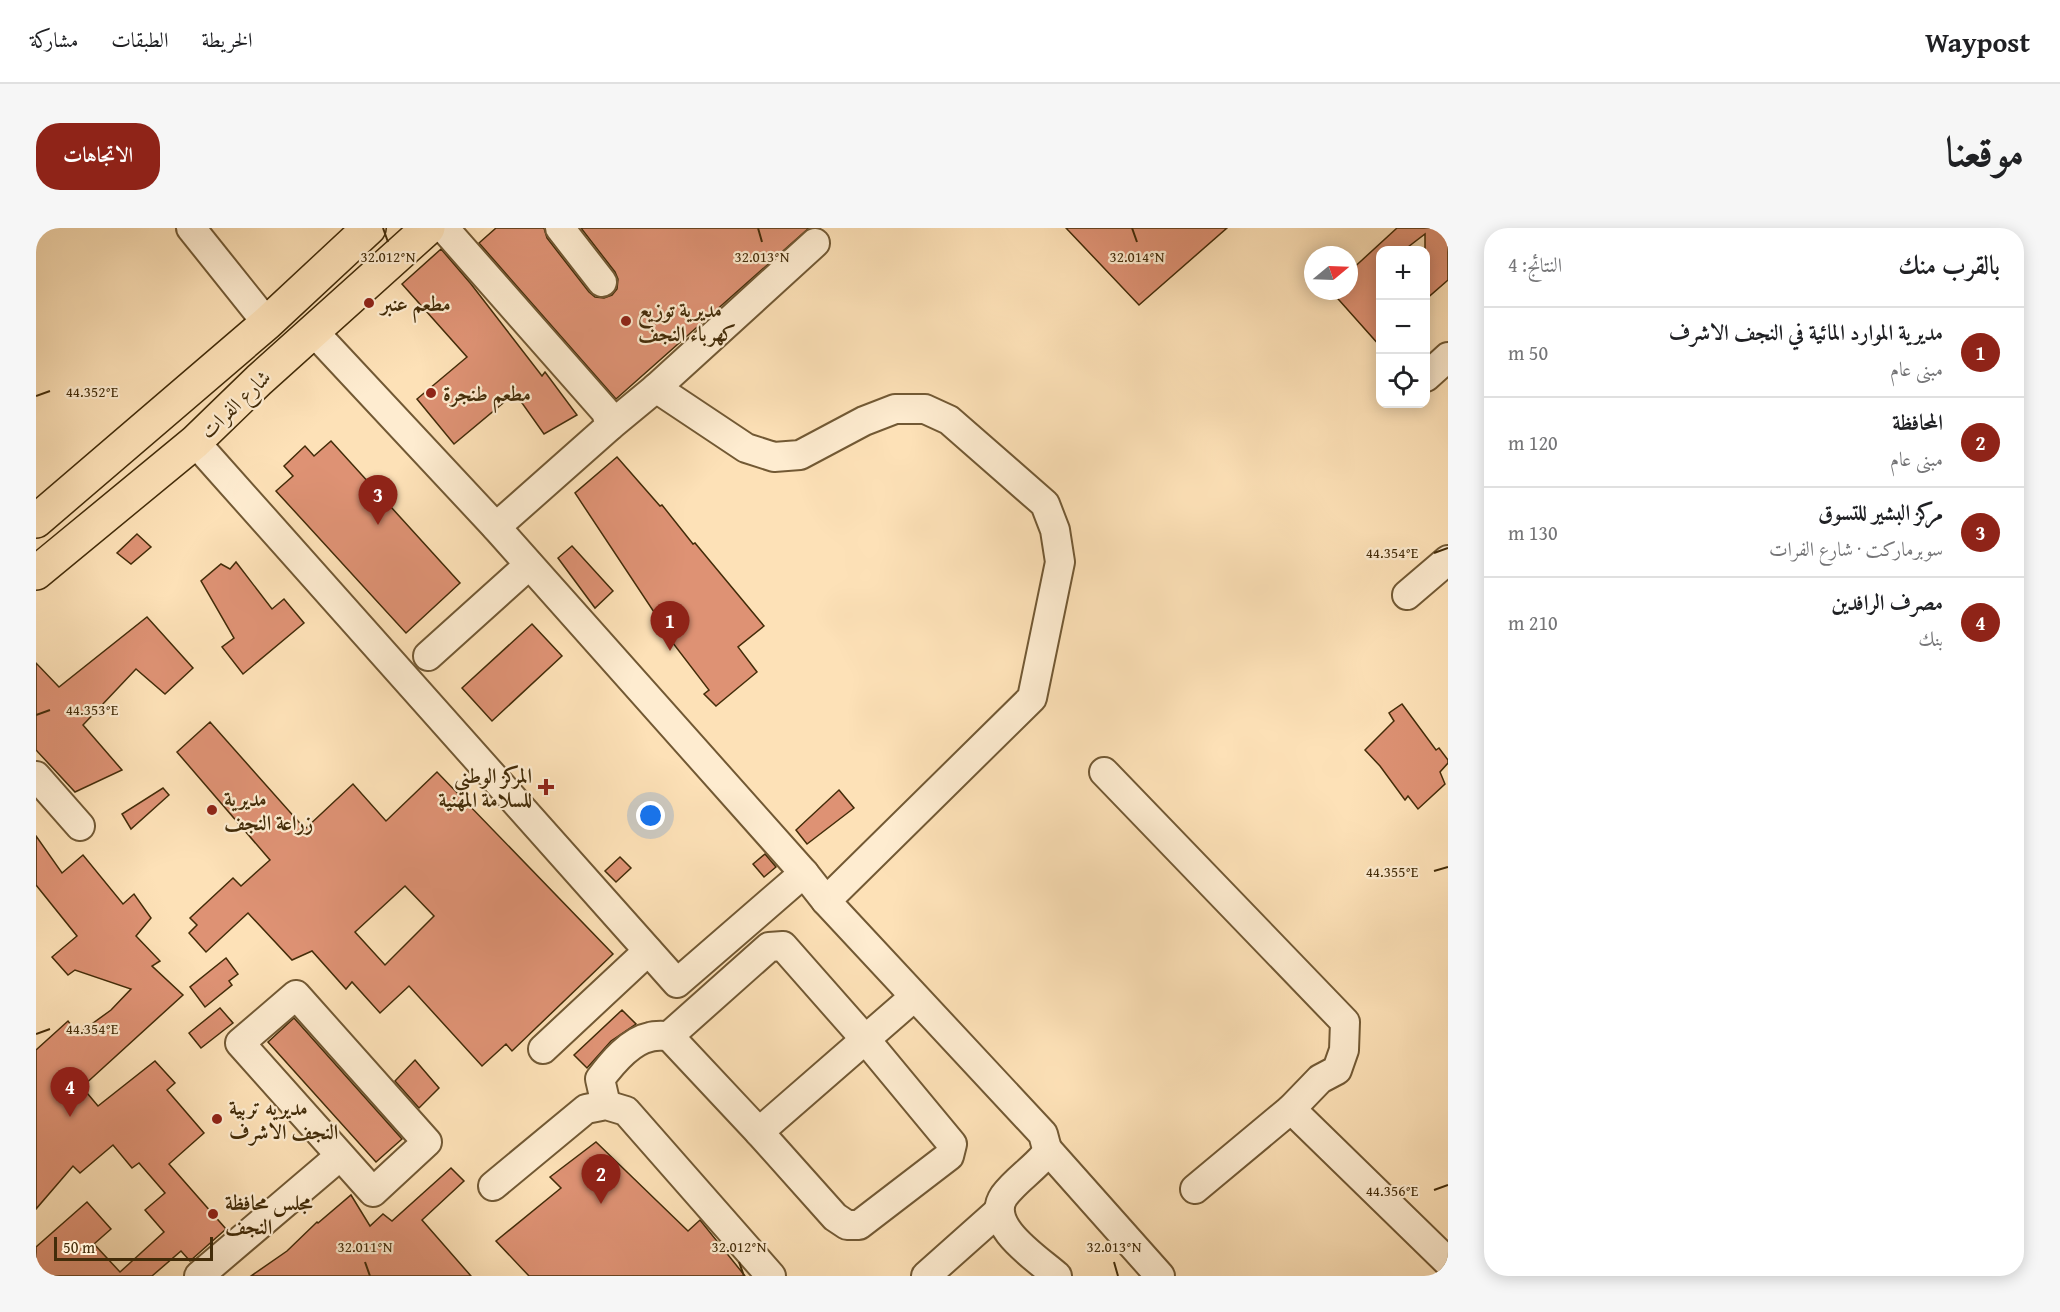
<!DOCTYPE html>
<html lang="ar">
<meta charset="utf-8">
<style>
body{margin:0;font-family:"Gentium Book Plus",Amiri,serif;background:#f6f6f6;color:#202124;direction:rtl}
.controls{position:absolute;right:18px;top:18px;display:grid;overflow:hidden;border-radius:12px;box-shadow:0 3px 15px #0003}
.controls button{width:54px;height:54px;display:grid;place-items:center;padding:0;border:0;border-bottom:2px solid #e0e0e0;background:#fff;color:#202124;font:30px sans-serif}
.compass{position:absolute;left:1268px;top:18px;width:54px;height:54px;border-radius:50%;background:#fff;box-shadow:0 3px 15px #0003;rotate:71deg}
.scale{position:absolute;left:18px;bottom:15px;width:159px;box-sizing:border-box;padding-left:6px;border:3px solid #432c09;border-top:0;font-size:16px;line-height:21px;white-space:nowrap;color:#432c09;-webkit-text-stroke:4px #feecd0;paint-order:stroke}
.you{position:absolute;left:615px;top:588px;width:21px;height:21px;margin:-15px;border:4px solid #fff;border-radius:50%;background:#1a73e8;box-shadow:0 0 0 9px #1a73e833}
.badge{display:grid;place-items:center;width:39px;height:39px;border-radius:50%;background:#8f2418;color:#fff;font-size:20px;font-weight:700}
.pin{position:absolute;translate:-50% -50px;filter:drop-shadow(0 2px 3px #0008)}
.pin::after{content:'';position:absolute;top:32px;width:21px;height:18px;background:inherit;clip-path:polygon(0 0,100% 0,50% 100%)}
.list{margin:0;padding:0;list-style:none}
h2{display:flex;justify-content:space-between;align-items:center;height:78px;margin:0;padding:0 24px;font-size:26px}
h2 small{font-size:20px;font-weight:400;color:#757577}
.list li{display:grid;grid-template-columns:39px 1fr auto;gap:18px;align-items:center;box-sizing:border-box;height:90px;padding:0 24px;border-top:2px solid #e0e0e0}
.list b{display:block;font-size:22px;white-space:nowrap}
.list p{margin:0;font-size:20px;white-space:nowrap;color:#757577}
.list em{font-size:20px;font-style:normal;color:#757577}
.icon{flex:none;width:33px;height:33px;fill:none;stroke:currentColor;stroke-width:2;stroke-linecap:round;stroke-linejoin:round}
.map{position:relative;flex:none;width:1412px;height:1048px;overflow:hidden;direction:ltr;border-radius:24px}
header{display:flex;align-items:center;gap:36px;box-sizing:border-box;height:84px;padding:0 30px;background:#fff;border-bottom:2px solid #e0e0e0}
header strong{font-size:28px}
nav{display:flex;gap:33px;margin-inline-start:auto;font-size:21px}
.intro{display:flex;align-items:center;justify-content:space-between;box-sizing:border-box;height:144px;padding:0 36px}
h1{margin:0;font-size:42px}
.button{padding:15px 27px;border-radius:24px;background:#8f2418;color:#fff;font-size:21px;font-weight:700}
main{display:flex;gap:36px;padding:0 36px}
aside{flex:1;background:#fff;border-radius:24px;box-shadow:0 3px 15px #0003}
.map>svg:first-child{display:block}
.building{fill:#de9274;stroke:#432c09;stroke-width:1.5;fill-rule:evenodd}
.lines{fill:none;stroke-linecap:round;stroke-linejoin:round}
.minor-casing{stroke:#725934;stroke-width:32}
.major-casing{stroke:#432c09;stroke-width:36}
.minor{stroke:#feecd0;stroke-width:28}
.major{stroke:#fde1b7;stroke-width:33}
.ticks{fill:none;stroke:#432c09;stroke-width:2}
.poi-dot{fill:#8f2418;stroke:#feecd0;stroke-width:2}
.labels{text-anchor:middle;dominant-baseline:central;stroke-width:4.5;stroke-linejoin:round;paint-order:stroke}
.poi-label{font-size:21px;font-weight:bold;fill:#432c09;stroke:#feecd0;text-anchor:start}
.street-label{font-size:21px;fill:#432c09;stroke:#feecd0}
.ticks-label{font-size:15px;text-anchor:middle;fill:#432c09;stroke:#feecd0;stroke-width:4.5;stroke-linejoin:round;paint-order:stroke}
</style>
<header>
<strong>Waypost</strong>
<nav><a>الخريطة</a><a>الطبقات</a><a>مشاركة</a></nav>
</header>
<div class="intro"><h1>موقعنا</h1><a class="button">الاتجاهات</a></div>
<main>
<aside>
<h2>بالقرب منك<small>النتائج: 4</small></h2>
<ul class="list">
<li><span class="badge">1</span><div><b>مديرية الموارد المائية في النجف الاشرف</b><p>مبنى عام</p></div><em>50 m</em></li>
<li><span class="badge">2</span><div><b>المحافظة</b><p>مبنى عام</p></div><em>120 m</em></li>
<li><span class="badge">3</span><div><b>مركز البشير للتسوق</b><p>سوبرماركت · شارع الفرات</p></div><em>130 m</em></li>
<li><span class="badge">4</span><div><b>مصرف الرافدين</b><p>بنك</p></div><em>210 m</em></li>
</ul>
</aside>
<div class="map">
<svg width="1412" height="1048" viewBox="0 0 1412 1048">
<rect width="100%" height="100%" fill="#fde1b7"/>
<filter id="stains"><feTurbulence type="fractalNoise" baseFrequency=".00333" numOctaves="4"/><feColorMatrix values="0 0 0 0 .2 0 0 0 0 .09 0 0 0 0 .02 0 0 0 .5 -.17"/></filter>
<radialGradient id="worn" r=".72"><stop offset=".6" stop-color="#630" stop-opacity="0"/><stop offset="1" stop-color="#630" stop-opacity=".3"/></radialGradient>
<!-- building -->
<g class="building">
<polygon points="460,0 508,0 511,10 553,64 559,69 568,70 576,67 581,61 582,51 579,44 545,0 773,0 580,171 443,15"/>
<polygon points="1030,0 1191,0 1103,77"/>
<polygon points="1361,0 1412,0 1412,52 1389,72 1389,6 1368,22 1344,22 1344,118 1295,63 1313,63 1313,44"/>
<polygon points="405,21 435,56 506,148 509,144 541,187 508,206 479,165 418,216 381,171 431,129 366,56"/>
<polygon points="295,213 424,355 370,405 240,263 257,248 248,238 269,218 278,228"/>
<polygon points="581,229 624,278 626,277 657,316 659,315 728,398 702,419 721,444 680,478 668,466 673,462 620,393 622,390 539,265"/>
<polygon points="101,306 115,319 95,336 81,325"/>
<polygon points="536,318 577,363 559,380 522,330"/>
<polygon points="200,334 236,381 248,371 268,395 207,446 186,419 198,410 165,353 185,336 194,341"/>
<polygon points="111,389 157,440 129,466 100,441 47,497 86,542 39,564 0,522 0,435 23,459"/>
<polygon points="496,396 526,428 456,493 426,460"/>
<polygon points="1366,476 1400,522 1403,520 1412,532 1412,535 1404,544 1409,556 1382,581 1372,568 1369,572 1344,538 1329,522 1358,493 1353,485"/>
<path d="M174,494L269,601L317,556L350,593L401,544L577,726L476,823L470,816L446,838L373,758L344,785L316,754L310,761L276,723L256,732L212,685L170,724L153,705L161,697L154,690L197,650L205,658L234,632L141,524ZM369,658L398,688L349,737L319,704Z"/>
<polygon points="127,560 133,567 95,601 86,586"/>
<polygon points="803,562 818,580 771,616 760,602"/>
<polygon points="0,608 26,645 47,627 87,676 98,666 115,690 100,708 124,733 116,738 147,767 46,859 62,878 119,833 139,855 131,862 168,905 133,936 190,1001 154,1033 145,1023 116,1048 11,1048 0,1036 0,1019 51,974 75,1001 58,1016 84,1044 128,1004 109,982 129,965 103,935 96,940 77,917 44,945 37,938 0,981 0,822 32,793 42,806 75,782 95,761 39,742 32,747 16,729 41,708 0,657"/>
<polygon points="729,626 740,639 728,649 717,636"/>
<polygon points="584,629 595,640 580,654 569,643"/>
<polygon points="190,730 202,746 193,753 196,757 169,779 154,759"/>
<polygon points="184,780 197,795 165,820 153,805"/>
<polygon points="586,782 600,796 575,813 551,840 538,827"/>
<polygon points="258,790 366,911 340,934 232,814"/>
<polygon points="379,832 403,860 383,880 359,853"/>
<polygon points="560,914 652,1003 664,992 709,1048 493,1048 460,1013 525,960 514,949"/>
<polygon points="415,940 428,953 386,992 435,1048 215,1048 251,1023 281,994 282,995 315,967 334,998 347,986 356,993"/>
</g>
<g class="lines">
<defs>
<g id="minor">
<polyline points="155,0 231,95"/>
<polyline points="408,0 570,184 574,198 460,299"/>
<polyline points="524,0 566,54"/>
<path d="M277,103L460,299L768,645L790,673L1007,906L1011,921L1008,928C996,942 979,953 968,968C948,997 1002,1031 1021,1048"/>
<polyline points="1390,149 1412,129"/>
<polyline points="620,160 710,220 738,229 764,227 828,193 859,181 889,181 913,192 1009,276 1019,302 1024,334 996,470 790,673"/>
<polyline points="574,198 620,160 779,15"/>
<polyline points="159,214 641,755 768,645"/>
<polyline points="1371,367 1412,332"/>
<polyline points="392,428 493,337"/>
<polyline points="1068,544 1309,794 1308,822 1301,842 1284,851 1255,881 1159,961"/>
<polyline points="0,548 44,598"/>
<polygon points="747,718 829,811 916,916 913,928 823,997 811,997 799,989 723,904 633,808 733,719"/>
<polygon points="260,767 391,914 337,964 204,815"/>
<polyline points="507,821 612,723"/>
<path d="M570,877L564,851C576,835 594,813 614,809C620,807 627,808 633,808"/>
<polyline points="1255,881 1412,1034"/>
<polyline points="723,904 878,769"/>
<polyline points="1011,921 1124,1048"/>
<polyline points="457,958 550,881 570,877 590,883 735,1048"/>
<polyline points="163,1048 304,928"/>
<polyline points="890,1048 963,983"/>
</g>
<g id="major">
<polyline points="0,293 231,95 333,0"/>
<polyline points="0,345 159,214 223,152 392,0"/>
</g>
</defs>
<!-- minor casing -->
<use href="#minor" class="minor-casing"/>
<!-- major casing -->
<use href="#major" class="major-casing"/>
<!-- minor -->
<use href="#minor" class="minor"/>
<!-- major -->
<use href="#major" class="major"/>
</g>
<!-- ticks -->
<path class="ticks" d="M347,0L352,14M722,0L726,14M1096,0L1101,14M0,168L14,163M1398,325L1412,320M0,487L14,482M1398,643L1412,639M0,806L14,801M1398,962L1412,957M329,1034L334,1048M703,1034L708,1048M1078,1034L1082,1048"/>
<!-- markers -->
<g class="poi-dot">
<circle cx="333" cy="75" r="6"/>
<circle cx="590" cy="93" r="6"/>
<circle cx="395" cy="165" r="6"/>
<path d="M507 550h6v6h6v6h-6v6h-6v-6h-6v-6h6z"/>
<circle cx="176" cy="582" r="6"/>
<circle cx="181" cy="891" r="6"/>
<circle cx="177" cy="986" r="6"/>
</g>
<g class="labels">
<!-- poi labels -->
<g class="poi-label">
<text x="345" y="75">مطعم عنبر</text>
<text x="602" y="81">مديرية توزيع<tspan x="602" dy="24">كهرباء النجف</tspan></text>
<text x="407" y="165">مطعم طنجرة</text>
<text x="496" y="547" text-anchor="end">المركز الوطني<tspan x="496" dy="24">للسلامة المهنية</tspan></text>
<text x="188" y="570">مديرية<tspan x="188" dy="24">زراعة النجف</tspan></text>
<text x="193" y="879">مديريه تربية<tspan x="193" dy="24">النجف الاشرف</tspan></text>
<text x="189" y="974">مجلس محافظة<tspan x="189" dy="24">النجف</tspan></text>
</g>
<!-- street labels -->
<g class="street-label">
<text transform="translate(199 176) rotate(-44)">شارع الفرات</text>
</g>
</g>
<g class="ticks-label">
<text x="352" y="34">32.012°N</text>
<text x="726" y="34">32.013°N</text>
<text x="1101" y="34">32.014°N</text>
<text x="56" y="169">44.352°E</text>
<text x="1356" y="330">44.354°E</text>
<text x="56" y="487">44.353°E</text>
<text x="1356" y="649">44.355°E</text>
<text x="56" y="806">44.354°E</text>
<text x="1356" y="968">44.356°E</text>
<text x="329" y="1024">32.011°N</text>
<text x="703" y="1024">32.012°N</text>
<text x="1078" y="1024">32.013°N</text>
</g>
<rect width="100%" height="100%" filter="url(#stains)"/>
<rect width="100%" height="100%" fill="url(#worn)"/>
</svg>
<div class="controls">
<button>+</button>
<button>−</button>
<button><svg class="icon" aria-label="locate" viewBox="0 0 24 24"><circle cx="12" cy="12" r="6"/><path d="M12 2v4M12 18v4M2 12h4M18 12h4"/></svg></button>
</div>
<svg class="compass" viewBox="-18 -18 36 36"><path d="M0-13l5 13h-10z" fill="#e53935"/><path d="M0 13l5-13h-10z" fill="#757577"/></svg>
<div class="scale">50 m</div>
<div class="you"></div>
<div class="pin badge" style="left:634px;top:423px">1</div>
<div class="pin badge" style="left:565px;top:976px">2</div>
<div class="pin badge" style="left:342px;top:297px">3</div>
<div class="pin badge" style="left:34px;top:889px">4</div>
</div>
</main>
